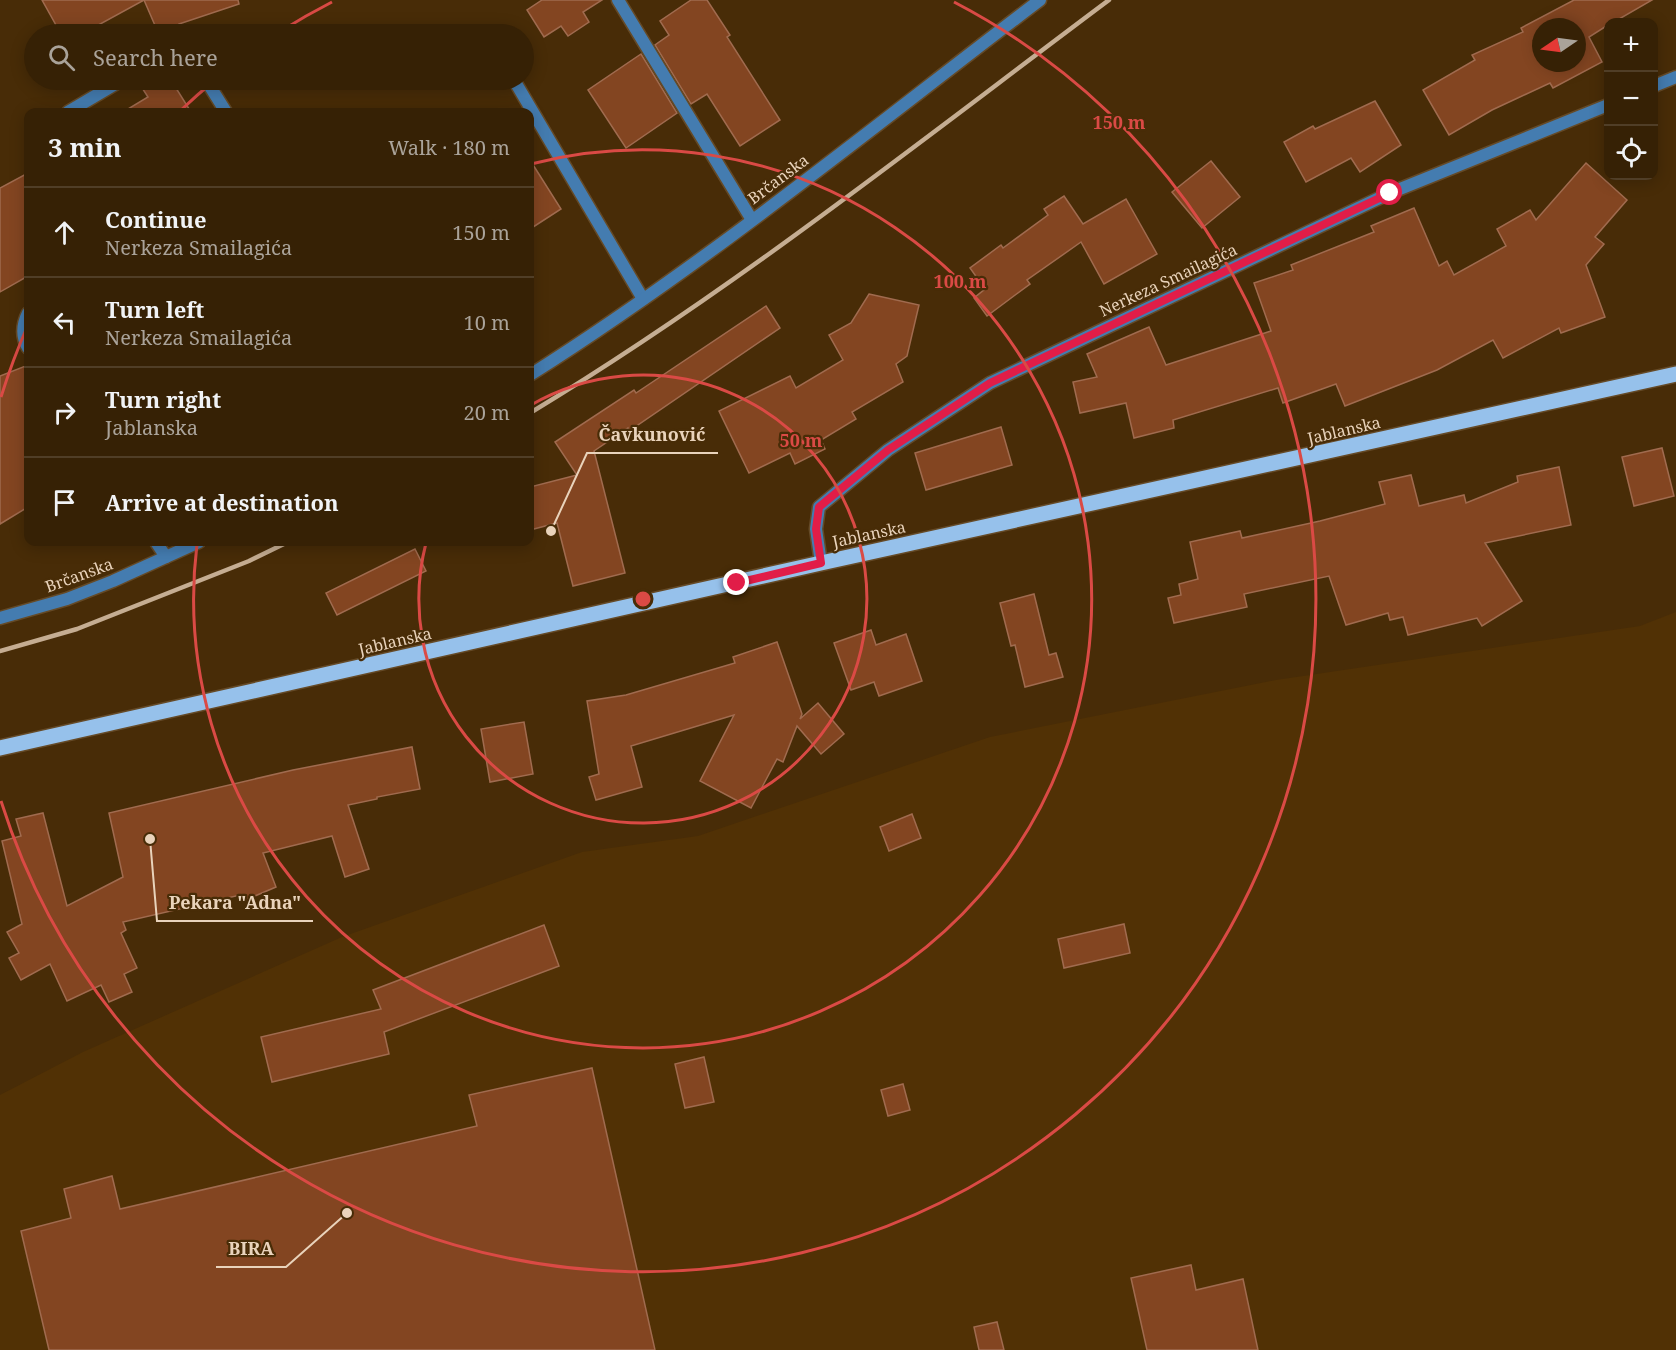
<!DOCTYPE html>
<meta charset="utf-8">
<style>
body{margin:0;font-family:"Noto Serif",serif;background:#3d290f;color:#f1f3f6}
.controls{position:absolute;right:18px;top:18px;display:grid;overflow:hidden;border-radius:12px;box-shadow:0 3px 15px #0003}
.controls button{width:54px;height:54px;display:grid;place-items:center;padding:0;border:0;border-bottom:2px solid #503e27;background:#362105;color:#f1f3f6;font:30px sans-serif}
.compass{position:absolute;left:1532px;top:18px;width:54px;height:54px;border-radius:50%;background:#362105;box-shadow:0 3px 15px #0003;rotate:257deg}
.stop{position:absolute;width:18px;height:18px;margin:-14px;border:4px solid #e11d48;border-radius:50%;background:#fff}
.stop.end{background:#e11d48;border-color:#fff;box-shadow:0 2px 6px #0008}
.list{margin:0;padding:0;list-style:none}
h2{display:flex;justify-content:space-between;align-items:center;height:78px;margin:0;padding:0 24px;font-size:26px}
h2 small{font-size:20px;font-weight:400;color:#aaa39a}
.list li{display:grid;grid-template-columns:39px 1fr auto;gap:18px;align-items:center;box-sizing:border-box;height:90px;padding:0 24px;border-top:2px solid #503e27}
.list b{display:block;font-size:22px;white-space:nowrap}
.list p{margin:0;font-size:20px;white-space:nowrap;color:#aaa39a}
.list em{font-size:20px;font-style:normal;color:#aaa39a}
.icon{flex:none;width:33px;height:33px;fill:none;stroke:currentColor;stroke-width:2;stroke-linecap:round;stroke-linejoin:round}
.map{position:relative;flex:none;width:1676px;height:1350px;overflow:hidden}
.search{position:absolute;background:#362105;box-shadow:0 3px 15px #0003;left:24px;top:24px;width:510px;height:66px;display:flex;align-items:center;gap:15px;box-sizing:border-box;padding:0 21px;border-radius:33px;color:#aaa39a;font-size:22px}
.panel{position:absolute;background:#362105;box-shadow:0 3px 15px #0003;left:24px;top:108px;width:510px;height:438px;border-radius:12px}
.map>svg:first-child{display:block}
.built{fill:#513105}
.building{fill:#834521;stroke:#a06b4f;stroke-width:1.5;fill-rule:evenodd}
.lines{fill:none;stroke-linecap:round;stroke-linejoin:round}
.minor-casing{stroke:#654a27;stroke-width:15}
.primary-casing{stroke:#654a27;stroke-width:18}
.minor{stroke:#447cb0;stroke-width:12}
.primary{stroke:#96c1eb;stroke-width:15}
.rail{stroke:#c5ad92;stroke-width:4.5}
.route{stroke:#e11d48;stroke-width:8}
.ring{fill:none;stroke:#da4a45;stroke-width:3}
.labels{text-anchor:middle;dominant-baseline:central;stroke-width:4.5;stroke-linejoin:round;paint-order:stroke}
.street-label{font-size:16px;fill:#e9d3bb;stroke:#482c07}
.centre{fill:#da4a45;stroke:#482c07;stroke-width:3}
.ring-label{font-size:18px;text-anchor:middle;font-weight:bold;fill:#da4a45;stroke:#482c07;stroke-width:4.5;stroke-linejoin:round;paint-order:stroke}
.leader{fill:none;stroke:#e9d3bb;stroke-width:2}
.callout-dot{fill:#e9d3bb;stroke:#482c07;stroke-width:2}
.callout-label{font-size:18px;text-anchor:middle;font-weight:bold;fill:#e9d3bb;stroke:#482c07;stroke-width:4.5;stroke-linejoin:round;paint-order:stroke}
</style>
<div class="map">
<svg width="1676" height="1350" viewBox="0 0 1676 1350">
<rect width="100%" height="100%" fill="#482c07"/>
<!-- built -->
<polygon class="built" points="1676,612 1676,1350 0,1350 0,1095 83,1052 342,937 582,852 698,836 990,737 1276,680 1640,626"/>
<!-- building -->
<g class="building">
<polygon points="42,0 144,0 82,34 61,34"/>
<polygon points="144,0 238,0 239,4 179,24 181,30 157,30"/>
<polygon points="542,0 602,0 583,12 589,22 568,36 561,26 544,37 527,10"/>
<polygon points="691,0 707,0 730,35 727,37 780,120 740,146 707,94 691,104 655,45 669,35 660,21"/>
<path d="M1574,0H1652L1614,22H1608V25L1589,37L1602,62L1553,88L1550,83L1492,110L1449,135L1423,90L1475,60L1472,55L1523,32L1521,28ZM1541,27H1577V63H1541Z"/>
<polygon points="641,54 677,113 626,148 588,90"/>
<polygon points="137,80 171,80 191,112 123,112 148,97"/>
<polygon points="1375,101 1401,145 1360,172 1351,158 1306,182 1284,142 1313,126 1315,129"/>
<polygon points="530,160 561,209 530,229"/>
<polygon points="1211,161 1240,197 1202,228 1172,192"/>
<polygon points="1586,163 1627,200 1595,237 1604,244 1586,265 1605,317 1561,333 1559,328 1503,358 1493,340 1437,370 1345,406 1336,384 1283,403 1278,388 1173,420 1174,428 1134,438 1126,403 1080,413 1073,382 1097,377 1087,354 1149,327 1166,365 1271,331 1254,283 1293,270 1291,265 1374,232 1371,226 1414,208 1439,266 1447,261 1454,275 1506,246 1497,229 1530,210 1536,220"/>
<polygon points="28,173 28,276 0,292 0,188"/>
<polygon points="1064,196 1083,224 1126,199 1157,254 1104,284 1081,242 1027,280 1030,284 987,316 974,298 985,289 970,268 1001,245 1003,248 1048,215 1044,209"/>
<polygon points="869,294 919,305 907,356 896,364 903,382 852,412 856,419 821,440 825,449 795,464 790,453 749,473 719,411 790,376 796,388 843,360 829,335 851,323"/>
<polygon points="766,306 780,328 629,431 628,428 594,451 625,573 573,586 557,523 530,530 530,487 577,475 555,442 634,390 636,393"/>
<polygon points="28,365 28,507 0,524 0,376"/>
<polygon points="1001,427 1012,465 926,490 915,453"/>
<polygon points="1662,448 1674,496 1634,506 1622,457"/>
<polygon points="1559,467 1571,525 1485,543 1522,601 1482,626 1477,618 1408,635 1403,617 1390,620 1388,613 1346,625 1329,576 1244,594 1247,607 1174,623 1168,598 1181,595 1179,584 1198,579 1190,542 1240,531 1242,538 1320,521 1385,504 1379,482 1411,475 1419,506 1464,495 1466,503 1518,482 1517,476"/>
<polygon points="415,549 426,571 337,615 326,593"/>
<polygon points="1034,594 1049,655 1056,653 1063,677 1025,687 1015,645 1011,646 1000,603"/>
<polygon points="871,630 876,645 906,634 922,681 879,696 874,682 851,690 834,643"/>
<polygon points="777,642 802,714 800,719 818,703 844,734 821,754 797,726 783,762 777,759 751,808 700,781 734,715 631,746 642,787 596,800 589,777 599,774 587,701 626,695 735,663 733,657"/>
<polygon points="524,722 533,774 490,782 481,729"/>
<polygon points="412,747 420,789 377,797 377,799 348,805 369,869 345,877 332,836 263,853 276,887 243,901 240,895 123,922 126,930 121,933 137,968 124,974 132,992 109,1002 101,985 67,1001 50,964 21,980 9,958 19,953 7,932 22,924 2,841 21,836 16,819 43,813 67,906 123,877 109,813 293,770"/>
<polygon points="912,814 921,838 889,851 880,827"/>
<polygon points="1124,924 1130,953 1064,968 1058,939"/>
<polygon points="544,925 559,966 384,1032 389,1054 272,1082 261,1037 381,1009 373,990"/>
<polygon points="704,1057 714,1102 685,1108 675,1064"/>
<polygon points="592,1068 655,1350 49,1350 21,1231 71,1218 64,1189 112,1176 120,1209 477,1126 469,1095"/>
<polygon points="903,1084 910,1110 888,1116 881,1090"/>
<polygon points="1191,1265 1196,1290 1243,1279 1258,1350 1147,1350 1131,1278"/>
<polygon points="997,1322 1004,1350 979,1350 974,1327"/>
</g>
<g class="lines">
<defs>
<g id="minor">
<polyline points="618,0 752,220"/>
<polyline points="206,80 226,112"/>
<polyline points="514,80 643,299"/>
<polyline points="1654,86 1676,77"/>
<polyline points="68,112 122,80"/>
<path d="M28,313C22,325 21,336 28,348"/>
<path d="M530,375C707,263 873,127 1040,0"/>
<polyline points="156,542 166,557"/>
<polyline points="821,563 816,529 819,507 888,450 990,383 1390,193 1608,105"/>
<polyline points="0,618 67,599 113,581 199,542"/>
</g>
<polyline id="primary" points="0,748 821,563 1676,374"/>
</defs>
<!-- minor casing -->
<use href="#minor" class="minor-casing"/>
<!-- primary casing -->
<use href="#primary" class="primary-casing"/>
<!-- minor -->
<use href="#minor" class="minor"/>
<!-- primary -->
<use href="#primary" class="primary"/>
<!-- rail -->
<g class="rail">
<path d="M530,413C732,291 919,142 1109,0"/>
<polyline points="0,651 77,629 249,561 288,542"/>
</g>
</g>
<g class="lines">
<!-- route -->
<polyline class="route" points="737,583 821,563 816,529 819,507 888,450 990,383 1390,193"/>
</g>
<!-- distance rings -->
<g class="ring">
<path d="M531 405A224 224 0 1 1 426 543"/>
<path d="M531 164A449 449 0 1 1 197 544"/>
<path d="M1 397A673 673 0 0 1 28 325M180 111A673 673 0 0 1 215 80M281 31A673 673 0 0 1 332 2M954 2A673 673 0 1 1 1 801"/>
</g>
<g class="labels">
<!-- street labels -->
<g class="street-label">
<text transform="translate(778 179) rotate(-37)">Brčanska</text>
<text transform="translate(1168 280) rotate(-25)">Nerkeza Smailagića</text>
<text transform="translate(1344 430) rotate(-13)">Jablanska</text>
<text transform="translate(869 534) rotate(-12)">Jablanska</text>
<text transform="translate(79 575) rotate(-20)">Brčanska</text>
<text transform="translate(395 641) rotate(-13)">Jablanska</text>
</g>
</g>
<circle cx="643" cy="599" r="9" class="centre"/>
<g class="ring-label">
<text x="1119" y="129">150 m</text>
<text x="960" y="288">100 m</text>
<text x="801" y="447">50 m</text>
</g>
<!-- callouts -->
<path class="leader" d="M551 531L587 453H718M150 839L157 921H313M347 1213L286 1267H216"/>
<g class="callout-dot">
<circle cx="551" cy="531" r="6"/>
<circle cx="150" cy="839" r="6"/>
<circle cx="347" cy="1213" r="6"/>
</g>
<g class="callout-label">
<text x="652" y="441">Čavkunović</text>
<text x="235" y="909">Pekara "Adna"</text>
<text x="251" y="1255">BIRA</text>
</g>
</svg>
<div class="controls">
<button>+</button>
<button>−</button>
<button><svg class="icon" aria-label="locate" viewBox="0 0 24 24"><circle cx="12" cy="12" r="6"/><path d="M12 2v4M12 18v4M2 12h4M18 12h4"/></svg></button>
</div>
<svg class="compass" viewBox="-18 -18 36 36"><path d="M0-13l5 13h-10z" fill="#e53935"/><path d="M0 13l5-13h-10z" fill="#aaa39a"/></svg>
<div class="stop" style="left:1390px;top:193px"></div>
<div class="stop end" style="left:737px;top:583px"></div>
<div class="search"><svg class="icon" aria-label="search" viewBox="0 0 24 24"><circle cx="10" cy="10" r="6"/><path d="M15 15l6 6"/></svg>Search here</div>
<section class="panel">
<h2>3 min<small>Walk · 180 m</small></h2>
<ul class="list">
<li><svg class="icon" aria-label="ahead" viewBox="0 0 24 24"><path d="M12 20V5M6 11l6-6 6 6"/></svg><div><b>Continue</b><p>Nerkeza Smailagića</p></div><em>150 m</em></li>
<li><svg class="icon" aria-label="left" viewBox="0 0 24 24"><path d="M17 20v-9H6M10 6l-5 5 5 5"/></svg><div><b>Turn left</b><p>Nerkeza Smailagića</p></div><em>10 m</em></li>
<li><svg class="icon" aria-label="right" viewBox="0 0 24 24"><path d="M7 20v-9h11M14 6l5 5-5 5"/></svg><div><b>Turn right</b><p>Jablanska</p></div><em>20 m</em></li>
<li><svg class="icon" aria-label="arrive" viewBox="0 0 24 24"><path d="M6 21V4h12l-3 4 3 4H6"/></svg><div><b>Arrive at destination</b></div></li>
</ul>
</section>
</div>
